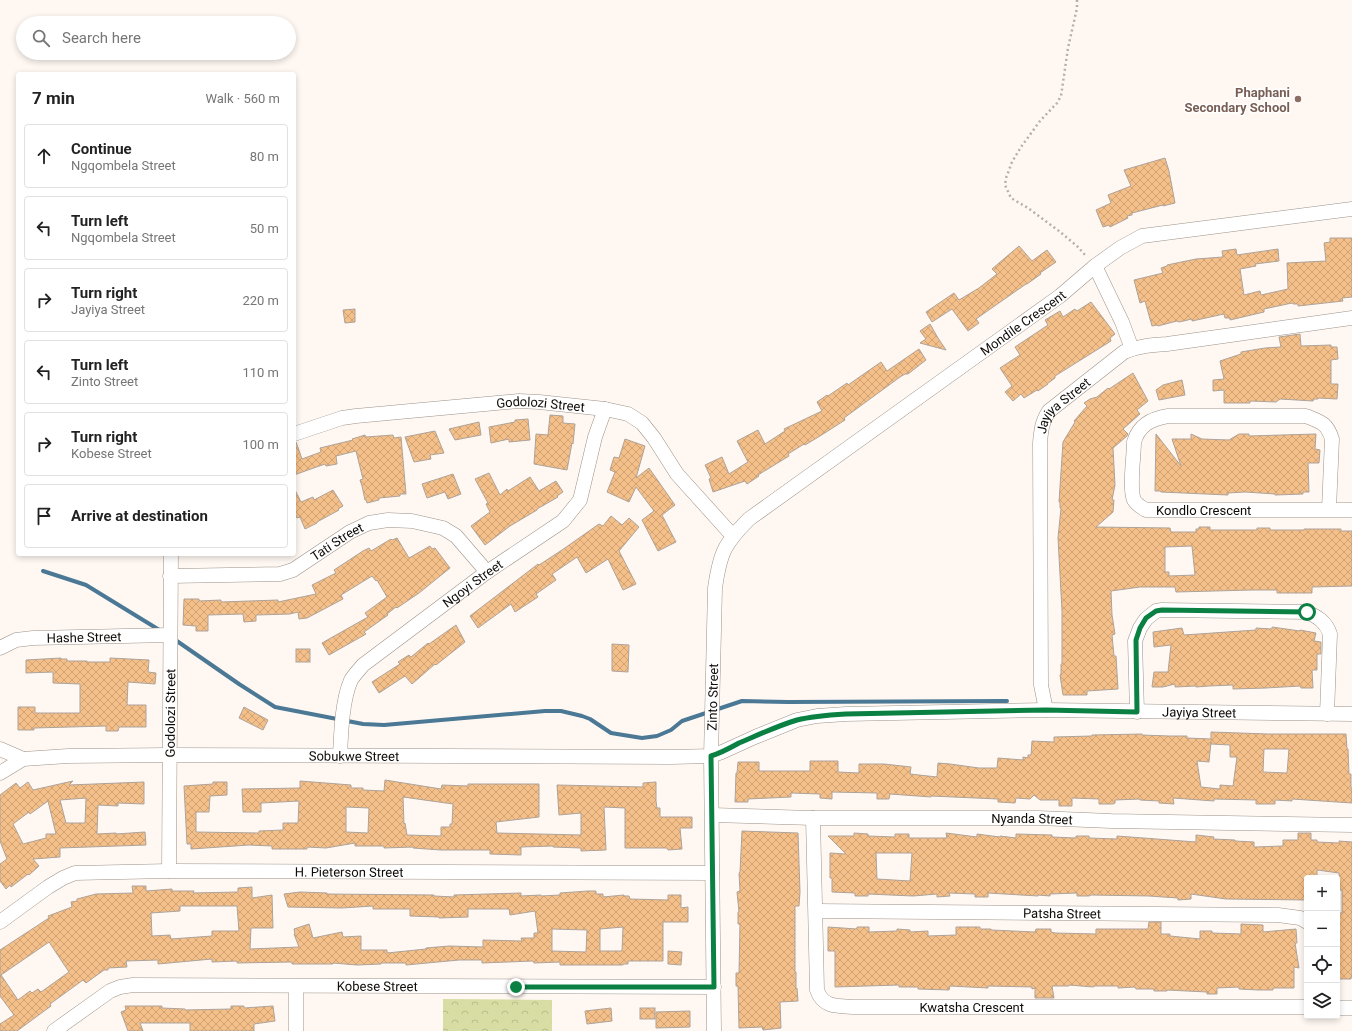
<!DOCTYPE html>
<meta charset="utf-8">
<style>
body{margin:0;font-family:Roboto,sans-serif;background:#f6f6f6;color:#222}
.controls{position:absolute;right:12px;bottom:12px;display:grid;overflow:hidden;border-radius:4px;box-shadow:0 2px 6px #0003}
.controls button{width:36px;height:36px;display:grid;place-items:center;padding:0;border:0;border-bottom:1px solid #e0e0e0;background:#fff;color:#222;font:20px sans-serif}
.stop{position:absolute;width:12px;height:12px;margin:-9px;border:3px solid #0b8043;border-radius:50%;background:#fff}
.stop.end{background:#0b8043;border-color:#fff;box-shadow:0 1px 4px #0008}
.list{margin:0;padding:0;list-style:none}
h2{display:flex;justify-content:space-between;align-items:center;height:52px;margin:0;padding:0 16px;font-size:17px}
h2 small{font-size:13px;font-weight:400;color:#767676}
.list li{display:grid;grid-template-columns:26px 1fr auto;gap:12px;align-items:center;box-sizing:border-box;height:64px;margin:0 8px 8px;padding:0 8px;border:1px solid #e0e0e0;border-radius:4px}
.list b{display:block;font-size:15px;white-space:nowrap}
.list p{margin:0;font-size:13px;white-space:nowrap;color:#767676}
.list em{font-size:13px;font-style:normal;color:#767676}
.icon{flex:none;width:22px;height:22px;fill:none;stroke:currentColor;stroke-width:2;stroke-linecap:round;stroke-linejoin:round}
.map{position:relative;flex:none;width:1352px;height:1031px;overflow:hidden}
.search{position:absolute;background:#fff;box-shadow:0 2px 6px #0003;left:16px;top:16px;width:280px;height:44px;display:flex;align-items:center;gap:10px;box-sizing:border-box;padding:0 14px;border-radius:22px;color:#767676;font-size:15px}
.panel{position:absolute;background:#fff;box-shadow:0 2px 6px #0003;left:16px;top:72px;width:280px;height:484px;border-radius:4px}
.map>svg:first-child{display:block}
.park{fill:url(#park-crowns)}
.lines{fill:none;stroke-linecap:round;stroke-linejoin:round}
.stream{stroke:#4a7895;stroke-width:4}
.building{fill:url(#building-cross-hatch);stroke:#aea39a;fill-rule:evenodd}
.minor-casing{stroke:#9c9289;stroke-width:15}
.path{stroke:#b5afaa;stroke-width:2.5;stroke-dasharray:2 3;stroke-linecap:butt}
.minor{stroke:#fff;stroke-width:14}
.route{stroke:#0b8043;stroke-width:5}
.education-dot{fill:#8d6e63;stroke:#fff;stroke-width:1.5}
.labels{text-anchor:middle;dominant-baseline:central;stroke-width:3;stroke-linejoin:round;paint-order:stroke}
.education-label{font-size:13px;font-weight:bold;fill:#785e54;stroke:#fff;text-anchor:end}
.street-label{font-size:13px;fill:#0f0b08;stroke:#fff}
</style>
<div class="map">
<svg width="1352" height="1031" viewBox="0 0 1352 1031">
<defs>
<pattern id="park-crowns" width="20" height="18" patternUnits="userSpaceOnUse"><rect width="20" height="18" fill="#d8dda3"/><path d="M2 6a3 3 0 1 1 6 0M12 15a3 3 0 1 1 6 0" fill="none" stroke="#b8bc8b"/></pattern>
<pattern id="building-cross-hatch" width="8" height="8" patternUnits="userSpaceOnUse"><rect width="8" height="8" fill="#f4bf88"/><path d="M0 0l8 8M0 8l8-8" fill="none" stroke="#d0a374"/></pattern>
</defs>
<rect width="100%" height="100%" fill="#fff8f2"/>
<!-- park -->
<polygon class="park" points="443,999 552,1000 552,1031 443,1031"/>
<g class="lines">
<!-- stream -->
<g class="stream">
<polyline points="43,571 86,585 161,631"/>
<polyline points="174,639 239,684 275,707 363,724 384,725 545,711 561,711 582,716 590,719 611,733 642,738 657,736 671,730 682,721 742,701 788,702 1007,701"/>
</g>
</g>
<!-- building -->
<g class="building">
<polygon points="1165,158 1169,171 1175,203 1163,206 1163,205 1132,213 1132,215 1127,216 1128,218 1110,227 1109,225 1103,227 1096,210 1111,203 1108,195 1131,186 1124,170"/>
<polygon points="1330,238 1352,238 1352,297 1342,298 1343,301 1298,306 1298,304 1293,304 1292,303 1264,309 1264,312 1230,320 1230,318 1225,318 1224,314 1192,321 1192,319 1179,322 1177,321 1158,326 1157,325 1152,326 1145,301 1140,303 1134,280 1163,273 1161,268 1167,266 1167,265 1196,259 1223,257 1222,251 1236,249 1237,255 1278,249 1279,261 1255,264 1256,266 1240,269 1244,295 1260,291 1261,295 1288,289 1287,263 1326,261 1324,243 1330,242"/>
<polygon points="1019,246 1032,261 1047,250 1056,262 1040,273 1041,274 1027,284 1026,284 976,319 979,323 968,331 952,309 932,322 926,312 954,293 959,300 979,288 997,274 992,269"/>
<polygon points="1091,302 1115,334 1110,338 1111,341 1055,376 1055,378 1047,384 1048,384 1038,391 1037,390 1024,398 1021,394 1013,401 1005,392 1012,386 1000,368 1020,355 1015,347 1048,325 1045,320 1060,311 1063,317 1075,309 1077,311"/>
<polygon points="355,309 355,322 345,323 343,310"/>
<polygon points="930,324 938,338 946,350 920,343 926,339 920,331"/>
<polygon points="1300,334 1301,346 1331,345 1331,347 1337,347 1338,359 1331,360 1331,384 1338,384 1337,399 1318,398 1318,399 1314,399 1313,401 1280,399 1276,402 1250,401 1250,403 1224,403 1224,390 1213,391 1213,380 1224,379 1220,361 1241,354 1241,352 1265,348 1281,347 1279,337"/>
<polygon points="919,349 926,360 908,374 905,374 900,377 844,418 845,420 820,436 805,445 804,444 788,454 789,456 758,475 759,476 747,484 745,481 713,492 709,479 711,478 705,465 722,457 729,474 748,462 737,441 758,430 765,444 785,431 784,429 822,411 817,402 827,395 828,396 847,383 848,385 881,362 887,371"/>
<path d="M1133,373L1148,401L1137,410L1140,414L1123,429L1128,434L1127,436L1113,448L1115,485L1112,500H1114L1113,512L1096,527L1170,528L1171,532H1196V529H1199V527H1210V530H1257V528H1270V530H1304V529H1341V531H1352V586L1312,587V593H1277V590H1252L1176,592L1175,587H1140L1111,591L1112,615L1115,634L1112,635L1114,656H1116L1118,689L1087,691V695H1063L1060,675L1061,674V664H1062V611L1058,538L1061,508H1060V502H1059L1063,442L1075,422L1074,421L1087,406L1084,403L1090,399L1097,397L1108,388L1109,389ZM1192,546L1195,575L1169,576V572H1165V547Z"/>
<polygon points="1182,380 1185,395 1159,400 1156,390 1163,385"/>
<polygon points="550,415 563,416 563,423 575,424 573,444 572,443 567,470 534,464 536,434 548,435"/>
<polygon points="528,419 530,440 509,442 509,439 491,443 489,427 515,422 515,420"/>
<polygon points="479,422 481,435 455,440 449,429"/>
<polygon points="435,431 444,453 430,455 431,459 414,462 405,437"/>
<polygon points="1156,434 1181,466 1172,439 1191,439 1191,434 1202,439 1229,440 1239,434 1249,434 1249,436 1316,434 1315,449 1320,450 1319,463 1308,463 1309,492 1303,492 1303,494 1275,495 1275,494 1245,492 1228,493 1228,495 1161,492 1160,491 1155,491"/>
<polygon points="365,435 366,437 393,435 394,438 401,437 406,494 400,494 400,496 379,498 379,500 367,503 366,500 365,500 362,486 360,480 363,479 356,451 336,456 337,464 326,466 325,464 294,475 294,442 296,442 302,459 321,452 320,448 353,440 352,439"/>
<polygon points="625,439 645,446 636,478 649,468 675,505 662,515 676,542 658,551 642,520 654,511 636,487 629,502 607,492 615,472 610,470 614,457 619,458"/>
<polygon points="489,473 500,495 507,489 508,491 530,477 539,491 556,481 563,492 557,496 558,497 537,509 537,510 510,526 485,545 471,526 490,512 486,504 488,503 475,479"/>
<polygon points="453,474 461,494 448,499 445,492 427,498 422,484"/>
<polygon points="294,488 301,502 313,497 314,500 333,490 343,506 338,509 339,510 317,522 317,523 305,529 300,517 297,518 294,511"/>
<polygon points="611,516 622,525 629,518 639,527 619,551 636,584 623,590 608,559 586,573 577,557 552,574 556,580 536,594 538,597 515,612 511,604 478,628 470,616 538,564 539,565 562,550 599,524 603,526"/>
<polygon points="397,538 409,558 430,546 432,549 435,548 450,568 419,593 397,608 396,607 387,614 388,615 364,632 366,634 329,655 322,643 368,617 365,613 387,597 377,580 376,581 372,576 341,595 343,599 307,618 299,619 298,612 290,614 256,615 256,621 244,622 243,614 208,615 208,631 196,631 196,626 183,625 184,599 199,599 199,601 221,600 221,602 278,600 278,602 316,594 312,585 336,573 334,570 363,551 369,548 371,551 391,539 392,540"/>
<polygon points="456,625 465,642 436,665 435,664 412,684 405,676 379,693 372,682 400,664 398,662 409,655 411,657 428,643 429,644"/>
<polygon points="1272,627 1300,631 1300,630 1316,633 1314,641 1321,642 1321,654 1317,654 1317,670 1312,670 1313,688 1301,688 1300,686 1266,688 1233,689 1233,685 1209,686 1196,687 1196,686 1175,687 1175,684 1163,687 1152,687 1154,672 1168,672 1171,645 1154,647 1153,632 1182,628 1184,635 1256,630 1256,628 1272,629"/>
<polygon points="612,644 629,645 628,672 612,671"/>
<rect x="296" y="649" width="14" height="13"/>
<polygon points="61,658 61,659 67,659 67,661 87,661 87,662 110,662 110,658 149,660 148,672 156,673 155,684 128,682 127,705 146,705 146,727 119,727 118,731 106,731 106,726 34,728 34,730 18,730 18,707 35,707 35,713 80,713 80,684 53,683 53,672 26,673 26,660"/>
<polygon points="244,707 268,720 263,730 239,718"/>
<path d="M1211,732L1268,734H1346L1347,749H1348L1349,774H1351V788H1352V803L1292,799V801L1275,800V804H1256V800L1214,799V801L1173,798L1174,804L1159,803V801L1140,800V799L1115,800V803L1113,804H1099V799L1072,798V806H1059V800H1040L1034,795L1030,799L1016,798L1015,803L998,802V799L931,796V797L890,794L889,799H877V793L832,792V799L820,798V794L791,793V797L748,799V802H735L736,773H737L738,762H759V771H810V761H838V772L859,773V764H884L911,767L910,774L937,777L938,763L950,764L979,768H997L998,758L1023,760V757L1028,758V755H1031L1032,741L1054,742V737L1092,736V735L1142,734V735L1169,736H1187V738L1211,739ZM1211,742V744L1230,745V757H1237L1233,786L1220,785V789L1201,787L1197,761L1209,762ZM1264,749H1289L1287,773L1263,772Z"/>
<path d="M385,780L441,789L442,785L468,786V784H539V817L496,822L497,833L581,835V813L559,815L557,785L643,787V783L656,782V801L657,808H660V817H692V828H680L682,849L668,850L667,848H625V808L604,807L606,850L581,851V848L553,847V846L521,847V855L490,854V850H441L413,848V847L384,848V846H355V843L326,848L307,847V849H272V846L249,845L191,849V844H187L184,786L213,784V782H227V795L210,796L209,812H196V832L259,833V831L283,830V823H298L299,801L261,803V812H243L242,789L300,788V781L351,785V788H363V790L384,791ZM403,797L453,804L452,824H450V827H441V836L407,835L405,823L404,824ZM346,807L369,808L368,833L346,832Z"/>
<path d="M73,781L69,785L144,782V804L118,803V806L98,805L97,834L116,833V834L145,832L146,845L60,848V857L33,859L39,866L29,875L28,874L11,887L10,885L6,889L0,881V864L7,859L0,841V795L16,783L20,788L28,782L33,790ZM86,798L85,823H66L60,800ZM48,801L56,834H46V838L23,844L13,824L29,812L30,814Z"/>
<polygon points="742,831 798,833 800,892 799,906 795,906 795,972 796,972 796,989 797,988 798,1001 780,1002 781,1028 763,1030 762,1027 739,1028 738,986 736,986 736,973 739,973 740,924 738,924 738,912 739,912 737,892 740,891 739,873 740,872"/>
<path d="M854,833L868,834V836L895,837V834H909V838H947L946,833L977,837V834L1000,837V836L1016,838V834L1052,835V837L1076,838V836H1089V838L1117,839V836L1196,842V835L1214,837L1213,839L1235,840V841L1254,842V847L1283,846V840H1298V833H1311V840H1317V842L1339,843V841L1352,842V973L1351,979H1337V913H1342V890H1340L1339,873L1317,870V878H1307V900L1226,899L1191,894V899L1178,900V898L1149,896L1091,895L1089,896H1077V893L1050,894V896L1038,895V896L988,893V897H975V894L949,893L950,896L937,897V894L913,896L868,894V896H855V893L832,892V878H830V853L846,854L828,836H854ZM876,853H912L910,881L877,879Z"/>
<path d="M132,886H146V891L172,889V891H194L193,893L238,892V888L252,887V898L272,895L273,928H251L250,949L299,947L294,934H295L294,929L309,924L313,938L342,932L343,937L361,936V950H387V953L426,949V948L449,946L483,947V940L522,941L521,938H534V933H538L535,911L510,915L509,909H468V917L439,918V917L410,916V909H373V906L342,908L288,907L284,894L300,892L327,893V894L434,895V896L454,897V895L521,893V896L541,895V896L560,895V893L588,891H596V894H603V897L624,895V896H629L630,899L668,900V895H681V908L688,907V922H663V961H628V964H623V965H560V962L534,963L533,961L482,963V960H459L406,965V963H381V964L357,965L333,963V964H292V962L237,963V961L212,962V959L158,964V960L126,961L127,967L108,968V970H104L86,983L83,980L50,1004L51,1006L17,1031H0V1024L14,1015L0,996V950L49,918L48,916L72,907L71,902L77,901V899L96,894L133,893ZM180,906H237L239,931H212V936L171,939L170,935L152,936L151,913L180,911ZM623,927L622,951H600V929ZM552,929L587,930L586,952L552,951ZM49,942L69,972L41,992L38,989L32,993L30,991L18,1000L1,975Z"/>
<polygon points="1149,922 1161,922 1161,934 1170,934 1170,936 1200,939 1200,931 1212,931 1212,933 1241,934 1241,924 1263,925 1263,932 1296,929 1297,943 1295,943 1299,968 1294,967 1294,988 1273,988 1273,990 1258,990 1239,989 1239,987 1217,988 1217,994 1207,994 1207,992 1167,990 1167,991 1154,991 1154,989 1136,989 1135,987 1118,988 1118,986 1095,986 1093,987 1069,985 1069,986 1052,986 1054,998 1035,998 1035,988 1032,989 1032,987 988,986 988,988 950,986 949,990 918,989 918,987 899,987 899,985 835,987 835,951 828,951 828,927 857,929 857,927 869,927 869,932 897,931 897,929 910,930 910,932 928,931 928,936 956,935 956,927 980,927 980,929 991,929 991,930 1035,932 1036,929 1051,929 1051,932 1055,933 1096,934 1096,929 1148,929"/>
<polygon points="668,951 682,952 681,965 668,964"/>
<polygon points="125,1006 162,1006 162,1008 185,1009 185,1010 231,1009 231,1006 244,1006 244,1008 273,1006 275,1021 254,1024 254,1031 190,1031 190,1023 140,1023 143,1031 128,1031 121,1012 126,1010"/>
<polygon points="611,1008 612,1021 587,1024 585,1011"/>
<rect x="640" y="1008" width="15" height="11"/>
<polygon points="690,1011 690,1027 656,1028 656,1012"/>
</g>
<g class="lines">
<defs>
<g id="minor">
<polyline points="1095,266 1122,322 1132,349"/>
<path id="s1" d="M294,434L342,418L356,416L519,401L539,402L605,409L628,414L642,423L654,438L677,474L732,535"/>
<path id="s2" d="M1329,509L1332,439C1327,423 1321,422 1306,416H1168C1151,419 1139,425 1134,442C1134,456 1129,488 1134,500C1137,505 1141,507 1146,510H1352"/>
<path id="s3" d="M170,576L280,574L293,570L350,532L369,523L388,520L412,521L443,528L456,536L487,572"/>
<path id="s4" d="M0,648L16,640L33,638L170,635"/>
<path id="s5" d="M1046,710L1041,685L1040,443C1041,431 1042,421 1049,411L1124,352C1138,346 1152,345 1167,344L1352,318"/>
<path d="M1137,712L1135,641L1140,628L1146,619L1156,611L1162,610L1307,612C1318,617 1326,622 1330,634L1327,714"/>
<polyline points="0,749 23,759"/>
<path id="s6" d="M340,756C341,734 342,700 351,680C354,675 359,670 363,665L487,572L563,521L580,500L595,437L605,409"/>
<path id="s7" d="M0,773L23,759L68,756L169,755L671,757L711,756L722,752L755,737L797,720L817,716L846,714L1046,710L1352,714"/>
<path id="s8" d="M712,815L813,818H1038L1111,821L1352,825"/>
<path id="s9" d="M813,818L817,990C823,1008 838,1006 855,1007H1307"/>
<path id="s10" d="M169,871L171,554"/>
<path id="s11" d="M816,911L1278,915L1300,918L1307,922"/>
<path id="s12" d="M0,922L48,887L63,878L75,873L169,871L712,873"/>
<polyline points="296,987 296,1031"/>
<polyline points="1337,1008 1352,1008"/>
<path id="s13" d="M54,1031L110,991L120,987L133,985L714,987"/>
<path id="s14" d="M714,1031L711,756L715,588C720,553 724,544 749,519L1060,296L1095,266L1120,248L1142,236L1352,209"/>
</g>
</defs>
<!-- minor casing -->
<use href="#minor" class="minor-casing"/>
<!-- path -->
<polyline class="path" points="1077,0 1077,8 1068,48 1061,96 1057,103 1040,121 1021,147 1012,162 1006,178 1005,185 1011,198 1028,208 1059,231 1077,246 1086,256"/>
<!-- minor -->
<use href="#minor" class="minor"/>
</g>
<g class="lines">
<!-- route -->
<path class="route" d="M516,987H714L711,756C721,753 730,748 739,743C758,735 777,726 797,720C813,716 829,715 846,714L1046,710L1137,712L1136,640L1140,628L1146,618L1156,611L1162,610L1307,612"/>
</g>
<!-- markers -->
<circle class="education-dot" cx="1298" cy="99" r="4"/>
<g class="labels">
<!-- education labels -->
<g class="education-label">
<text x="1290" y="92">Phaphani<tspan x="1290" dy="15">Secondary School</tspan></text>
</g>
<!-- street labels -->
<g class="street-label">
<text stroke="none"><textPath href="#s14" startOffset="859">Mondile Crescent</textPath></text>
<text stroke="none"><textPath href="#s1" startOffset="250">Godolozi Street</textPath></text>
<text stroke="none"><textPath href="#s5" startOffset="314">Jayiya Street</textPath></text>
<text stroke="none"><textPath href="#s2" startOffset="422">Kondlo Crescent</textPath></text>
<text stroke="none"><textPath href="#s3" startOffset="176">Tati Street</textPath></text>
<text stroke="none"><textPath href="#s6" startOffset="233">Ngoyi Street</textPath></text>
<text stroke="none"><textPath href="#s4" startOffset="86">Hashe Street</textPath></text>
<text stroke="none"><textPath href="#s14" startOffset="334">Zinto Street</textPath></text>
<text stroke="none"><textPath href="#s7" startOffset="1211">Jayiya Street</textPath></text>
<text stroke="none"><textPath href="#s10" startOffset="158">Godolozi Street</textPath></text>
<text stroke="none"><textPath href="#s7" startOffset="358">Sobukwe Street</textPath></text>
<text stroke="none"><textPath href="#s8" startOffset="320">Nyanda Street</textPath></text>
<text stroke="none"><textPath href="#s12" startOffset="364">H. Pieterson Street</textPath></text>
<text stroke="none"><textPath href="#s11" startOffset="246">Patsha Street</textPath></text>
<text stroke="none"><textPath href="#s13" startOffset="337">Kobese Street</textPath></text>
<text stroke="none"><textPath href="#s9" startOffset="334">Kwatsha Crescent</textPath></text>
</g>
</g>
</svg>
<div class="controls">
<button>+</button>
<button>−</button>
<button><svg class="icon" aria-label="locate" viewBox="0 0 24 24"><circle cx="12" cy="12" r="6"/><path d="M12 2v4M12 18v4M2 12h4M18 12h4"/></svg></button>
<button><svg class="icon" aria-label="layers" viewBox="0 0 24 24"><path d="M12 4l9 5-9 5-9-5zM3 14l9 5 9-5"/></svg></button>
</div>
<div class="stop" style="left:1307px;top:612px"></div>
<div class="stop end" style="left:516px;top:987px"></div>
<div class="search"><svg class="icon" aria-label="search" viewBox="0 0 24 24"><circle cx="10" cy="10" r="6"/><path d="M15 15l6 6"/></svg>Search here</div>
<section class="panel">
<h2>7 min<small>Walk · 560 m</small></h2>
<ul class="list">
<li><svg class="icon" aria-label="ahead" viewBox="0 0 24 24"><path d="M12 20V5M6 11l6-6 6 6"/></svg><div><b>Continue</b><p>Ngqombela Street</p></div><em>80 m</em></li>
<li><svg class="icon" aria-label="left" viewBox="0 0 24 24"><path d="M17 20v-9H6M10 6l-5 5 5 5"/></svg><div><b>Turn left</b><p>Ngqombela Street</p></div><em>50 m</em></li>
<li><svg class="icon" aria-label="right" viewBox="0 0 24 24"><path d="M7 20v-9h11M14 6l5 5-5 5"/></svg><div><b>Turn right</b><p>Jayiya Street</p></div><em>220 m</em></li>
<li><svg class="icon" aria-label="left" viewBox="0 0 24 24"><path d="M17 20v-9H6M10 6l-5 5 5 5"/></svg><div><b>Turn left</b><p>Zinto Street</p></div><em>110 m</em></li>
<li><svg class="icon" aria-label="right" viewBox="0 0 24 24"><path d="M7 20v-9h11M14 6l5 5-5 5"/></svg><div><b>Turn right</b><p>Kobese Street</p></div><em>100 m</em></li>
<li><svg class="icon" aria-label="arrive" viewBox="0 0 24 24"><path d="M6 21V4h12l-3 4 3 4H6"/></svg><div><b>Arrive at destination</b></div></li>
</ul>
</section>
</div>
